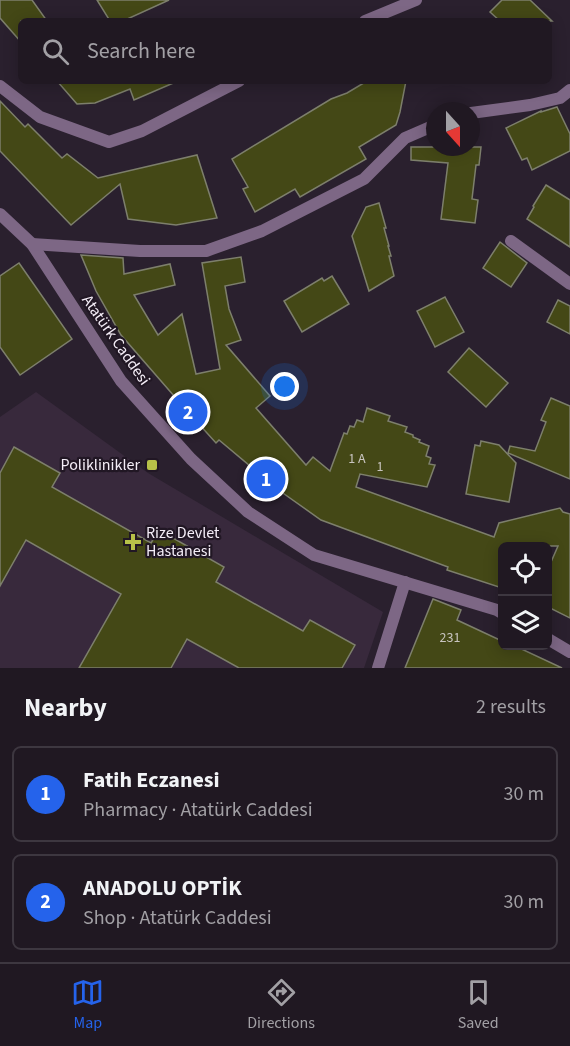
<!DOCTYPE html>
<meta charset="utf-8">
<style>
body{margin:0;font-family:"Source Sans 3",sans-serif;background:#2d252f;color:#f1f3f6}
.controls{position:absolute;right:18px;bottom:18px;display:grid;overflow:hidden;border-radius:9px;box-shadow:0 3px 15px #0003}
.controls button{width:54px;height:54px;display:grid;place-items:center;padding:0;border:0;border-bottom:2px solid #3d3740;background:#201822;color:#f1f3f6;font:30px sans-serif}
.compass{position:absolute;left:426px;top:102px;width:54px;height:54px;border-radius:50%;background:#201822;box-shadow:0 3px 15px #0003;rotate:159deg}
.you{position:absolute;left:285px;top:387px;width:21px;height:21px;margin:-15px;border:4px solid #fff;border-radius:50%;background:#1a73e8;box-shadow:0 0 0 9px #1a73e833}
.badge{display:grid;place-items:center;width:39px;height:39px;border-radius:50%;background:#2563eb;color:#fff;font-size:20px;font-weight:700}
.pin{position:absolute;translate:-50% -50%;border:3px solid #fff;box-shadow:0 2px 6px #0006}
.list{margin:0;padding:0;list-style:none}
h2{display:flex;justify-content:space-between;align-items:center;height:78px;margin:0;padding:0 24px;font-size:26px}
h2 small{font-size:20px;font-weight:400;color:#a2a0a5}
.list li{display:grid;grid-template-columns:39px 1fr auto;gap:18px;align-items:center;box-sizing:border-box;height:96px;margin:0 12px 12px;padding:0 12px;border:2px solid #3d3740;border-radius:9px}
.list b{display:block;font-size:22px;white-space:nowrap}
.list p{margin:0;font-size:20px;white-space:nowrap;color:#a2a0a5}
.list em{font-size:20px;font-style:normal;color:#a2a0a5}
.icon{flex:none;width:33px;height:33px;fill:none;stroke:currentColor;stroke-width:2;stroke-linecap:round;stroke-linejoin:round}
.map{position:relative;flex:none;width:570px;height:668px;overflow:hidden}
.search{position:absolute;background:#201822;box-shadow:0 3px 15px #0003;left:18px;right:18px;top:18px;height:66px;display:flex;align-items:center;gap:15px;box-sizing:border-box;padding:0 21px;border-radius:9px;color:#a2a0a5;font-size:22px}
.sheet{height:294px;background:#201822}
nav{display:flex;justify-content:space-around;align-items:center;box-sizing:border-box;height:84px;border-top:2px solid #3d3740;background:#201822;font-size:16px;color:#a2a0a5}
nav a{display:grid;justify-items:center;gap:3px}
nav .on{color:#2563eb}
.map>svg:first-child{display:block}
.built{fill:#38293c}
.building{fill:#444816;stroke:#7d7f6c;stroke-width:1.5}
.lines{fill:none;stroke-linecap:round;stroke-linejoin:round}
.street{stroke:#7d6785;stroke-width:12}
.poi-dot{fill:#b7c148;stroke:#211724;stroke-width:2}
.labels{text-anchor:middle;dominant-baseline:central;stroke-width:4.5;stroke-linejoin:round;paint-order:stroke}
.number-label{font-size:14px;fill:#c8c4bf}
.street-label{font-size:16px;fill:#f4edf7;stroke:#211724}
.poi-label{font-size:16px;fill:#f4edf7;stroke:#211724;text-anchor:end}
</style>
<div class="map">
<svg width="570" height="668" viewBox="0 0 570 668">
<rect width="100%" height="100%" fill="#2a202e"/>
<!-- built -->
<polygon class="built" points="36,392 148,473 383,612 364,668 0,668 0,417"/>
<!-- building -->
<g class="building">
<polygon points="0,0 32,0 47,21 21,21 21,42 0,18"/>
<polygon points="97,0 169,0 123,21 110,21"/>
<polygon points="502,0 530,0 552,21 500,21 490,12"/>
<polygon points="57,81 178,81 134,100 130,89 95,103 77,104"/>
<polygon points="367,81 406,81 400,112 396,125 359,147 366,159 300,197 295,189 255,212 243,189 248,187 232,159 331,99 347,93"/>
<polygon points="0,101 25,127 28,124 62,158 67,154 98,178 197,155 217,218 176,225 128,219 120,184 71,225 0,151"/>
<polygon points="557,107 570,134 570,151 532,170 527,158 522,160 506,128 541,111 541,112"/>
<polygon points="411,147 481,147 479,165 476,165 472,199 478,200 475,223 441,219 448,163 411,160"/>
<polygon points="546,185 570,200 570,247 527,219 534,207 533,206"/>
<polygon points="379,203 386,228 384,228 389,246 388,246 391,256 389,256 394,276 369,291 352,236 366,207"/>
<polygon points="500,242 527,263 511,287 483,268"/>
<polygon points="81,255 123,258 124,274 170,264 175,285 134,295 158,335 182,314 196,374 220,369 202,263 241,257 245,282 225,286 229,309 241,340 226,345 270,396 256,408 306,465 313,457 330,471 344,433 347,434 350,426 354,427 357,420 363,422 367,408 390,416 388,421 407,427 405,432 413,435 413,437 420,440 419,442 429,446 426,456 431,458 429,464 435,465 427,487 360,474 356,487 494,537 499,523 560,508 563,512 570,514 570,618 548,607 548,569 558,546 502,546 502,588 447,570 448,567 321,520 280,491 219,440 216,443 188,412 121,335 96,291"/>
<polygon points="19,263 72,339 20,375 0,347 0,276"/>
<polygon points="332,276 349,304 302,332 284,301 322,278 324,281"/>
<polygon points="445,297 464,332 435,347 417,311"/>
<polygon points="558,300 570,306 570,334 547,322"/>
<polygon points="469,348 508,383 486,407 448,372"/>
<polygon points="551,398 570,406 570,479 508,453 510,446 535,451 546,422 541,420"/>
<polygon points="481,441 499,445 516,463 509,502 466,494 475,445 480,446"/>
<polygon points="14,447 60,473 52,487 151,543 159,530 224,567 216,582 303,631 310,620 355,645 342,668 239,668 187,639 171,668 79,668 121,594 26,540 0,586 0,473"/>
<polygon points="433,599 461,610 457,620 502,641 502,645 513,645 562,668 405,668"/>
</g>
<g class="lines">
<!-- street -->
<g class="street">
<polyline points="365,21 416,0"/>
<polyline points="0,86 40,117 109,142 142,131 239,81"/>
<polyline points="471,113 530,105 560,98 570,90"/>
<polyline points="0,214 32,244 121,381 191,459 248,512 314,555 497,610 502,613"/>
<polyline points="511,241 570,284"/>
<polyline points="32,244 140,251 206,251 262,231 364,179 405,138 435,125"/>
<polyline points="548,639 570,652"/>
<polyline points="378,668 405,582"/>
</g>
</g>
<!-- markers -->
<g class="poi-dot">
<rect x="146" y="459" width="12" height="12" rx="3"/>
<path d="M130 533h6v6h6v6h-6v6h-6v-6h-6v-6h6z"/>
</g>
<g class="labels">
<!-- number labels -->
<g class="number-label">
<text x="357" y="459">1 A</text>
<text x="380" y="467">1</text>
<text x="450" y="638">231</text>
</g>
<!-- street labels -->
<g class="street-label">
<text transform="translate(116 340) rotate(55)">Atatürk Caddesi</text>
</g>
<!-- poi labels -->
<g class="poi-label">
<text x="140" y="465">Poliklinikler</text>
<text x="146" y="533" text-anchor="start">Rize Devlet<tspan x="146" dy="18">Hastanesi</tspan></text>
</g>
</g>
</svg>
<div class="controls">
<button><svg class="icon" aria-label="locate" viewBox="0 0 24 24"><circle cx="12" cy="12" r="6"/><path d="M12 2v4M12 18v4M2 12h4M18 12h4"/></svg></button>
<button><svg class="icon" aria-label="layers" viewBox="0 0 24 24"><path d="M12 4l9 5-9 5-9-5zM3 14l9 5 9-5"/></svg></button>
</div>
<svg class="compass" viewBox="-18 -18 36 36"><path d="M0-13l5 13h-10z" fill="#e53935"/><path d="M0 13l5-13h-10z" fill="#a2a0a5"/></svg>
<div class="you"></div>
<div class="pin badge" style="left:266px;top:479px">1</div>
<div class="pin badge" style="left:188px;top:412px">2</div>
<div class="search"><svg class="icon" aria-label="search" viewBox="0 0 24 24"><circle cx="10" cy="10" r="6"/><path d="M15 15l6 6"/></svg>Search here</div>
</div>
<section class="sheet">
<h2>Nearby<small>2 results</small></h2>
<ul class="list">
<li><span class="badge">1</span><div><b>Fatih Eczanesi</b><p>Pharmacy · Atatürk Caddesi</p></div><em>30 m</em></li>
<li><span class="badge">2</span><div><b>ANADOLU OPTİK</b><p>Shop · Atatürk Caddesi</p></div><em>30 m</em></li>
</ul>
</section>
<nav>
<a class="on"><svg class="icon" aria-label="map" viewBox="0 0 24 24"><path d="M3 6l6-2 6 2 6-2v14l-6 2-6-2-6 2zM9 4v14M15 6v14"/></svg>Map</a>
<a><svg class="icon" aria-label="directions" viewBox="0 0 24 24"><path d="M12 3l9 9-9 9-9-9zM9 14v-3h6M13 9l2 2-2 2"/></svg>Directions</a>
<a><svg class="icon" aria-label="saved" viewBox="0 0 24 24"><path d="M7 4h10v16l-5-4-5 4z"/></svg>Saved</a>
</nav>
